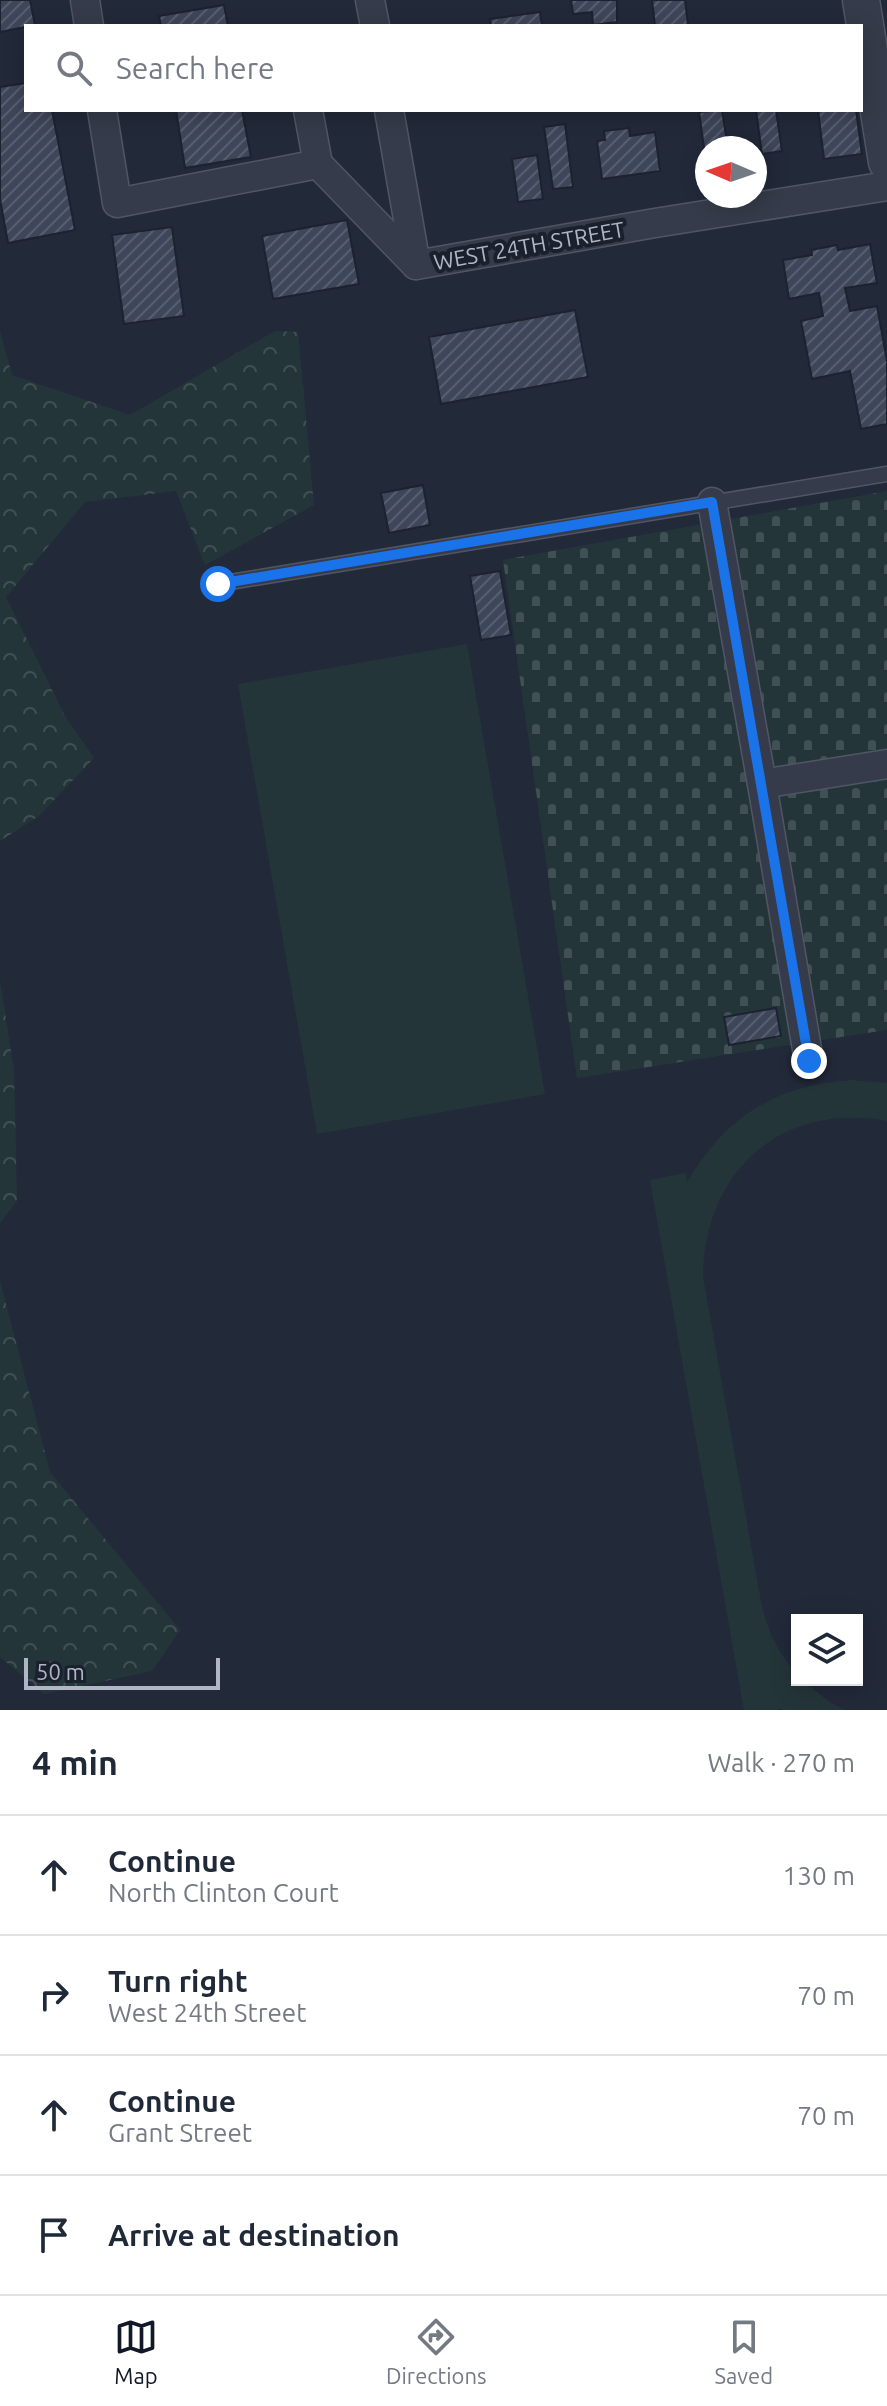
<!DOCTYPE html>
<meta charset="utf-8">
<style>
body{margin:0;font-family:Ubuntu,sans-serif;background:#f6f6f7;color:#1f2937}
.controls{position:absolute;right:24px;bottom:24px;display:grid;overflow:hidden;border-radius:0px;box-shadow:0 4px 20px #0003}
.controls button{width:72px;height:72px;display:grid;place-items:center;padding:0;border:0;border-bottom:2px solid #e0e1e3;background:#fff;color:#1f2937;font:40px sans-serif}
.compass{position:absolute;left:695px;top:136px;width:72px;height:72px;border-radius:50%;background:#fff;box-shadow:0 4px 20px #0003;rotate:272deg}
.scale{position:absolute;left:24px;bottom:20px;width:196px;box-sizing:border-box;padding-left:8px;border:4px solid #b0b6c6;border-top:0;font-size:22px;line-height:28px;white-space:nowrap;color:#b0b6c6;-webkit-text-stroke:6px #1b202e;paint-order:stroke}
.stop{position:absolute;width:24px;height:24px;margin:-18px;border:6px solid #1a73e8;border-radius:50%;background:#fff}
.stop.end{background:#1a73e8;border-color:#fff;box-shadow:0 2px 8px #0008}
.list{margin:0;padding:0;list-style:none}
h2{display:flex;justify-content:space-between;align-items:center;height:104px;margin:0;padding:0 32px;font-size:34px}
h2 small{font-size:26px;font-weight:400;color:#747a83}
.list li{display:grid;grid-template-columns:52px 1fr auto;gap:24px;align-items:center;box-sizing:border-box;height:120px;padding:0 32px;border-top:2px solid #e0e1e3}
.list b{display:block;font-size:30px;white-space:nowrap}
.list p{margin:0;font-size:26px;white-space:nowrap;color:#747a83}
.list em{font-size:26px;font-style:normal;color:#747a83}
.icon{flex:none;width:44px;height:44px;fill:none;stroke:currentColor;stroke-width:2;stroke-linecap:round;stroke-linejoin:round}
.map{position:relative;flex:none;width:887px;height:1710px;overflow:hidden}
.search{position:absolute;background:#fff;box-shadow:0 4px 20px #0003;left:24px;right:24px;top:24px;height:88px;display:flex;align-items:center;gap:20px;box-sizing:border-box;padding:0 28px;border-radius:0px;color:#747a83;font-size:30px}
.sheet{height:584px;background:#fff}
nav{display:flex;justify-content:space-around;align-items:center;box-sizing:border-box;height:112px;border-top:2px solid #e0e1e3;background:#fff;font-size:22px;color:#747a83}
nav a{display:grid;justify-items:center;gap:4px}
nav .on{color:#111827}
.map>svg:first-child{display:block}
.forest{fill:url(#forest-crowns)}
.cemetery{fill:url(#cemetery-stones)}
.pitch{fill:#24353a}
.building{fill:url(#building-hatch);stroke:#1d2230;stroke-width:2}
.lines{fill:none;stroke-linecap:round;stroke-linejoin:round}
.service-casing{stroke:#505664;stroke-width:17}
.minor-casing{stroke:#505664;stroke-width:31}
.tertiary-casing{stroke:#505664;stroke-width:39}
.service{stroke:#353b4a;stroke-width:14}
.minor{stroke:#353b4a;stroke-width:28}
.tertiary{stroke:#353b4a;stroke-width:36}
.route{stroke:#1a73e8;stroke-width:10}
.labels{text-anchor:middle;dominant-baseline:central;stroke-width:8;stroke-linejoin:round;paint-order:stroke}
.street-label{font-size:22px;fill:#b0b6c6;stroke:#1b202e}
</style>
<div class="map">
<svg width="887" height="1710" viewBox="0 0 887 1710">
<defs>
<pattern id="forest-crowns" width="20" height="18" patternUnits="userSpaceOnUse" patternTransform="scale(2)"><rect width="20" height="18" fill="#24353a"/><path d="M2 6a3 3 0 1 1 6 0M12 15a3 3 0 1 1 6 0" fill="none" stroke="#415055"/></pattern>
<pattern id="cemetery-stones" width="16" height="16" patternUnits="userSpaceOnUse" patternTransform="scale(2)"><rect width="16" height="16" fill="#24353a"/><path d="M2 7V4a2 2 0 0 1 4 0v3zM10 15v-3a2 2 0 0 1 4 0v3z" fill="#415055"/></pattern>
<pattern id="building-hatch" width="6" height="6" patternUnits="userSpaceOnUse" patternTransform="scale(2)"><rect width="6" height="6" fill="#3e4659"/><path d="M-1 1l2-2M0 6l6-6M5 7l2-2" fill="none" stroke="#575e6f"/></pattern>
</defs>
<rect width="100%" height="100%" fill="#222939"/>
<!-- forest -->
<g class="forest">
<polygon points="0,331 12,375 130,415 275,331 298,332 314,505 205,565 176,491 85,502 6,597 65,716 94,758 39,816 0,841"/>
<polygon points="0,981 14,1070 17,1201 0,1223"/>
<polygon points="0,1281 50,1472 180,1630 152,1671 44,1694 0,1657"/>
</g>
<!-- cemetery -->
<polygon class="cemetery" points="887,491 887,1030 577,1078 503,560"/>
<!-- pitch -->
<g class="pitch">
<polygon points="467,644 545,1094 317,1134 238,684"/>
<path d="M851,1080L887,1083V1121C781,1102 704,1171 703,1277L762,1607C766,1622 771,1637 780,1651C785,1661 795,1669 797,1680H802L831,1703L845,1710H783L780,1708L779,1710H744L650,1180L685,1173L687,1182C727,1116 774,1086 851,1080Z"/>
</g>
<!-- building -->
<g class="building">
<polygon points="0,0 30,0 35,25 0,32"/>
<polygon points="571,0 617,0 617,22 593,25 592,12 573,14"/>
<polygon points="652,0 685,0 688,25 655,26"/>
<polygon points="224,5 228,26 161,26 159,16"/>
<polygon points="540,12 542,26 491,26 490,19"/>
<polygon points="26,83 26,110 52,110 75,230 8,243 0,199 0,87"/>
<polygon points="176,110 242,110 251,157 185,168"/>
<polygon points="722,110 728,148 707,148 707,169 699,112"/>
<polygon points="756,110 776,110 782,151 762,154"/>
<polygon points="818,110 856,110 862,154 824,159"/>
<polygon points="565,124 573,187 553,189 544,127"/>
<polygon points="629,128 630,136 655,132 660,171 602,179 597,141 605,140 604,131"/>
<polygon points="537,155 543,199 518,202 512,159"/>
<polygon points="347,220 359,284 273,299 262,236"/>
<polygon points="172,227 184,316 124,324 112,235"/>
<polygon points="870,244 877,283 845,288 850,311 877,306 887,361 887,424 861,429 850,371 812,379 801,321 823,316 819,293 789,299 783,260 812,255 811,250 837,245 838,250"/>
<polygon points="575,310 588,377 441,404 429,337"/>
<polygon points="423,485 430,525 389,533 381,493"/>
<polygon points="500,571 511,635 481,640 470,576"/>
<polygon points="776,1008 781,1036 729,1045 724,1017"/>
</g>
<g class="lines">
<defs>
<polyline id="service" points="218,584 887,474"/>
<g id="minor">
<polyline points="85,0 89,26"/>
<polyline points="370,0 375,26"/>
<polyline points="102,110 117,203 318,164 416,265"/>
<polyline points="308,110 318,164"/>
<polyline points="389,110 416,265 655,223 887,186"/>
<polyline points="712,502 762,784"/>
<polyline points="809,1061 762,784 887,764"/>
</g>
<polyline id="tertiary" points="861,0 887,162"/>
</defs>
<!-- service casing -->
<use href="#service" class="service-casing"/>
<!-- minor casing -->
<use href="#minor" class="minor-casing"/>
<!-- tertiary casing -->
<use href="#tertiary" class="tertiary-casing"/>
<!-- service -->
<use href="#service" class="service"/>
<!-- minor -->
<use href="#minor" class="minor"/>
<!-- tertiary -->
<use href="#tertiary" class="tertiary"/>
</g>
<g class="lines">
<!-- route -->
<polyline class="route" points="218,584 712,502 809,1061"/>
</g>
<g class="labels">
<!-- street labels -->
<g class="street-label">
<text transform="translate(529 245) rotate(-10)">WEST 24TH STREET</text>
</g>
</g>
</svg>
<div class="controls">
<button><svg class="icon" aria-label="layers" viewBox="0 0 24 24"><path d="M12 4l9 5-9 5-9-5zM3 14l9 5 9-5"/></svg></button>
</div>
<svg class="compass" viewBox="-18 -18 36 36"><path d="M0-13l5 13h-10z" fill="#e53935"/><path d="M0 13l5-13h-10z" fill="#747a83"/></svg>
<div class="scale">50 m</div>
<div class="stop" style="left:218px;top:584px"></div>
<div class="stop end" style="left:809px;top:1061px"></div>
<div class="search"><svg class="icon" aria-label="search" viewBox="0 0 24 24"><circle cx="10" cy="10" r="6"/><path d="M15 15l6 6"/></svg>Search here</div>
</div>
<section class="sheet">
<h2>4 min<small>Walk · 270 m</small></h2>
<ul class="list">
<li><svg class="icon" aria-label="ahead" viewBox="0 0 24 24"><path d="M12 20V5M6 11l6-6 6 6"/></svg><div><b>Continue</b><p>North Clinton Court</p></div><em>130 m</em></li>
<li><svg class="icon" aria-label="right" viewBox="0 0 24 24"><path d="M7 20v-9h11M14 6l5 5-5 5"/></svg><div><b>Turn right</b><p>West 24th Street</p></div><em>70 m</em></li>
<li><svg class="icon" aria-label="ahead" viewBox="0 0 24 24"><path d="M12 20V5M6 11l6-6 6 6"/></svg><div><b>Continue</b><p>Grant Street</p></div><em>70 m</em></li>
<li><svg class="icon" aria-label="arrive" viewBox="0 0 24 24"><path d="M6 21V4h12l-3 4 3 4H6"/></svg><div><b>Arrive at destination</b></div></li>
</ul>
</section>
<nav>
<a class="on"><svg class="icon" aria-label="map" viewBox="0 0 24 24"><path d="M3 6l6-2 6 2 6-2v14l-6 2-6-2-6 2zM9 4v14M15 6v14"/></svg>Map</a>
<a><svg class="icon" aria-label="directions" viewBox="0 0 24 24"><path d="M12 3l9 9-9 9-9-9zM9 14v-3h6M13 9l2 2-2 2"/></svg>Directions</a>
<a><svg class="icon" aria-label="saved" viewBox="0 0 24 24"><path d="M7 4h10v16l-5-4-5 4z"/></svg>Saved</a>
</nav>
